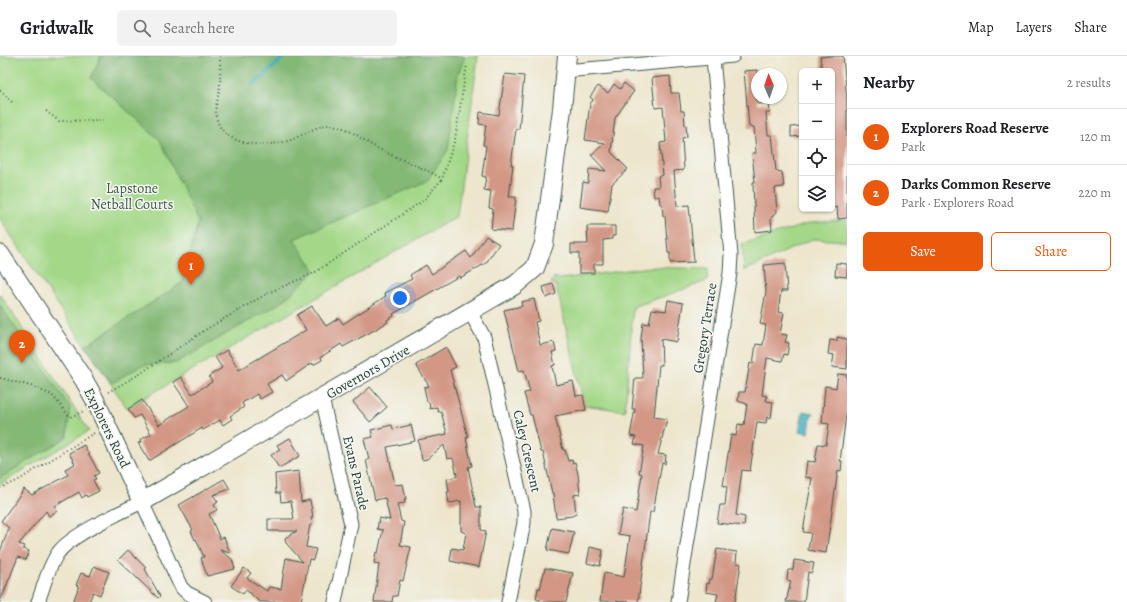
<!DOCTYPE html>
<meta charset="utf-8">
<style>
body{margin:0;font-family:Alegreya,serif;background:#f2f2f2;color:#202124}
.controls{position:absolute;right:12px;top:12px;display:grid;overflow:hidden;border-radius:6px;box-shadow:0 1px 3px #0004}
.controls button{width:36px;height:36px;display:grid;place-items:center;padding:0;border:0;border-bottom:1px solid #e0e0e0;background:#fff;color:#202124;font:20px sans-serif}
.compass{position:absolute;left:751px;top:12px;width:36px;height:36px;border-radius:50%;background:#fff;box-shadow:0 1px 3px #0004;rotate:358deg}
.you{position:absolute;left:400px;top:242px;width:14px;height:14px;margin:-10px;border:3px solid #fff;border-radius:50%;background:#1a73e8;box-shadow:0 0 0 6px #1a73e833}
.badge{display:grid;place-items:center;width:26px;height:26px;border-radius:50%;background:#ea580c;color:#fff;font-size:13px;font-weight:700}
.pin{position:absolute;translate:-50% -33px;filter:drop-shadow(0 1px 2px #0008)}
.pin::after{content:'';position:absolute;top:21px;width:14px;height:12px;background:inherit;clip-path:polygon(0 0,100% 0,50% 100%)}
.list{margin:0;padding:0;list-style:none}
h2{display:flex;justify-content:space-between;align-items:center;height:52px;margin:0;padding:0 16px;font-size:17px}
h2 small{font-size:13px;font-weight:400;color:#757577}
.list li{display:grid;grid-template-columns:26px 1fr auto;gap:12px;align-items:center;box-sizing:border-box;height:56px;padding:0 16px;border-top:1px solid #e0e0e0}
.list b{display:block;font-size:15px;white-space:nowrap}
.list p{margin:0;font-size:13px;white-space:nowrap;color:#757577}
.list em{font-size:13px;font-style:normal;color:#757577}
.actions{display:flex;gap:8px;padding:12px 16px}
.actions a{flex:1;padding:9px 0;border:1px solid #ea580c;border-radius:6px;text-align:center;font-size:14px;color:#ea580c}
.actions .main{background:#ea580c;color:#fff}
.icon{flex:none;width:22px;height:22px;fill:none;stroke:currentColor;stroke-width:2;stroke-linecap:round;stroke-linejoin:round}
.map{position:relative;flex:none;width:847px;height:546px;overflow:hidden}
header{display:flex;align-items:center;gap:24px;box-sizing:border-box;height:56px;padding:0 20px;background:#fff;border-bottom:1px solid #e0e0e0}
header strong{font-size:19px}
nav{display:flex;gap:22px;margin-inline-start:auto;font-size:14px}
.search{width:280px;height:36px;background:#f2f2f2;display:flex;align-items:center;gap:10px;box-sizing:border-box;padding:0 14px;border-radius:6px;color:#757577;font-size:15px}
main{display:flex}
aside{flex:1;background:#fff}
.map>svg:first-child{display:block}
.green{fill:#a4d888;stroke:#628a5e}
.forest{fill:#83b874;stroke:#517a54}
.water{fill:#42afc0;stroke:#30767a}
.lines{fill:none;stroke-linecap:round;stroke-linejoin:round}
.stream{stroke:#42afc0;stroke-width:3.5}
.building{fill:#d39785}
.minor-casing{stroke:#3e564b;stroke-width:15}
.secondary-casing{stroke:#3e564b;stroke-width:20}
.path{stroke:#3e564b;stroke-width:2;stroke-dasharray:1 3;stroke-linecap:butt}
.minor{stroke:#fff;stroke-width:13}
.secondary{stroke:#fff;stroke-width:18}
.labels{text-anchor:middle;dominant-baseline:central;stroke-width:3;stroke-linejoin:round;paint-order:stroke}
.park-label{font-size:14px;fill:#3a5c45;stroke:#f6f6f2}
.street-label{font-size:14px;fill:#1f3d34;stroke:#f6f6f2}
</style>
<header>
<strong>Gridwalk</strong>
<div class="search"><svg class="icon" aria-label="search" viewBox="0 0 24 24"><circle cx="10" cy="10" r="6"/><path d="M15 15l6 6"/></svg>Search here</div>
<nav><a>Map</a><a>Layers</a><a>Share</a></nav>
</header>
<main>
<div class="map">
<svg width="847" height="546" viewBox="0 0 847 546">
<rect width="100%" height="100%" fill="#f6f6f2"/>
<filter id="ink" filterUnits="userSpaceOnUse"><feTurbulence type="fractalNoise" baseFrequency=".025" numOctaves="2"/><feDisplacementMap in="SourceGraphic" scale="8" xChannelSelector="R" yChannelSelector="G"/><feConvolveMatrix kernelMatrix="1 2 1 2 8 2 1 2 1" color-interpolation-filters="sRGB"/></filter>
<filter id="wash" filterUnits="userSpaceOnUse"><feTurbulence type="fractalNoise" baseFrequency=".012" numOctaves="4" result="noise"/><feDisplacementMap in="SourceGraphic" scale="16" xChannelSelector="R" yChannelSelector="G"/><feGaussianBlur stdDeviation="0.9" result="paint"/><feColorMatrix in="noise" values="0 0 0 0 0 0 0 0 0 0 0 0 0 0 0 0 0 1.4 0 .05"/><feComposite in="paint" operator="in"/></filter>
<g filter="url(#wash)">
<rect width="100%" height="100%" fill="#ede6cc"/>
<!-- green -->
<g class="green">
<polygon points="0,0 478,0 457,160 127,352 0,163"/>
<polygon points="847,164 847,185 812,183 744,215 742,188 811,167"/>
<polygon points="650,211 708,213 707,225 633,251 625,355 584,349 556,229 551,226 554,224 554,221 560,223"/>
<polygon points="0,238 89,375 0,428"/>
</g>
<!-- forest -->
<g class="forest">
<polygon points="101,0 465,0 458,18 448,94 427,125 294,183 315,215 282,246 176,307 143,309 112,327 85,290 182,227 198,166 160,84 91,22"/>
<polygon points="0,249 70,351 67,381 0,422"/>
</g>
<!-- water -->
<polygon class="water" points="803,355 814,357 811,361 809,377 799,375"/>
<g class="lines">
<!-- stream -->
<polyline class="stream" points="253,29 277,8 284,0"/>
</g>
<g id="blocks">
<!-- building -->
<g class="building">
<polygon points="828,0 843,0 847,45 847,162 838,163 837,151 832,152 832,15 822,15 820,1"/>
<polygon points="757,14 757,48 769,47 770,57 766,57 768,79 772,79 776,115 782,116 784,131 775,132 777,156 771,162 772,174 755,176 753,126 755,126 752,97 756,97 754,71 749,71 744,15"/>
<polygon points="505,18 524,20 519,73 516,73 511,109 513,109 509,141 516,141 512,175 491,173 493,153 489,152 491,135 484,134 486,121 482,120 486,90 483,89 486,69 479,68 480,56 499,59"/>
<polygon points="670,20 671,37 679,37 681,55 684,55 685,69 686,69 687,81 682,82 684,114 674,115 677,150 689,149 694,206 670,207 670,197 668,197 665,160 663,160 662,148 660,148 659,140 654,141 653,131 659,131 658,120 663,119 660,87 666,86 663,51 655,52 652,22"/>
<polygon points="624,27 634,35 615,62 611,96 628,113 612,128 608,155 580,151 583,126 588,127 589,113 606,115 591,99 605,87 585,84 590,48 593,44 590,41 598,30 608,37 614,28 620,33"/>
<polygon points="801,70 801,80 791,81 791,71"/>
<polygon points="587,170 615,170 615,180 612,180 612,183 603,184 603,208 594,208 594,217 579,217 579,197 571,197 571,188 588,188"/>
<polygon points="486,180 499,188 486,207 460,222 459,220 393,258 394,260 387,264 388,266 369,277 343,291 341,288 321,301 322,304 313,309 312,307 286,325 282,319 267,328 272,336 260,343 257,338 242,347 244,351 230,360 232,363 223,369 220,364 203,374 202,372 149,405 138,387 141,386 140,384 151,378 140,359 134,362 128,353 142,344 159,369 189,350 173,326 181,321 192,338 212,326 209,320 222,312 215,301 227,294 239,314 306,274 297,259 312,250 326,270 339,262 343,268 386,240 384,237 412,223 410,219 426,209 432,218 466,195 471,202"/>
<polygon points="785,207 787,235 781,235 778,256 784,257 780,278 787,279 785,286 789,287 787,299 784,298 782,305 767,302 762,339 767,340 766,345 773,346 771,362 767,361 766,367 757,366 750,415 742,414 736,459 745,461 744,470 717,467 720,449 725,449 727,431 723,430 731,379 736,380 738,368 744,369 747,348 738,345 739,336 745,336 750,307 753,308 756,288 763,289 766,269 760,268 766,236 764,209"/>
<polygon points="836,207 847,208 847,221 835,220"/>
<polygon points="553,228 556,238 546,242 543,231"/>
<polygon points="534,243 539,265 535,266 540,289 554,286 556,295 552,296 555,309 552,310 556,329 573,325 576,340 583,339 586,354 555,360 563,394 565,394 568,405 572,404 573,407 575,406 578,418 580,438 574,439 576,458 572,460 556,462 553,437 552,437 543,396 541,396 532,359 530,359 524,337 530,336 524,314 519,315 504,254 522,250 521,246"/>
<polygon points="668,244 683,247 677,286 661,283 662,309 659,309 654,361 667,363 658,398 666,399 665,408 662,407 653,456 650,456 638,546 600,545 604,517 624,521 630,480 618,478 623,453 636,456 642,418 639,417 644,390 634,388 636,381 630,380 635,353 632,353 635,322 643,322 641,282 643,267 649,268 652,253 666,255"/>
<polygon points="837,281 847,283 847,313 832,311 834,299 828,298 830,284 837,285"/>
<polygon points="446,291 456,311 450,314 468,381 466,382 472,410 468,411 476,451 481,451 481,474 486,475 479,511 450,505 452,492 463,494 466,477 461,475 461,445 449,447 447,436 449,436 447,423 457,420 453,402 447,403 444,389 427,403 422,404 418,384 447,378 441,355 438,356 437,351 430,353 429,346 427,346 424,331 429,330 416,309"/>
<polygon points="838,318 847,319 847,352 840,405 842,405 841,415 838,414 826,497 808,494 811,477 803,476 812,422 805,421 807,405 815,406 818,388 826,389 829,368 822,367 825,330 836,332"/>
<polygon points="370,331 387,351 370,366 353,346"/>
<polygon points="392,369 393,373 411,369 415,385 387,391 395,429 403,428 406,443 404,443 405,447 397,448 401,465 404,466 400,489 411,491 403,525 400,524 397,540 393,540 392,546 374,546 379,508 374,507 376,496 378,497 383,474 377,473 379,462 390,464 385,442 375,444 366,404 369,403 364,383 373,381 371,374"/>
<polygon points="290,382 300,400 279,412 271,399 280,394 277,389"/>
<polygon points="84,389 99,417 94,420 96,423 93,424 99,435 87,441 86,439 82,442 79,436 55,450 57,455 49,460 46,455 19,488 25,490 23,493 29,495 26,504 18,501 0,546 0,496 9,472 1,465 24,433 32,439 68,419 65,413 75,408 69,397"/>
<polygon points="299,415 301,446 310,444 313,461 311,461 312,469 310,469 306,491 316,493 313,504 309,503 301,546 260,546 246,534 243,538 231,530 244,512 251,517 247,522 267,535 269,531 281,533 286,502 303,506 286,487 285,482 297,475 268,475 268,463 294,463 291,445 281,446 280,437 276,437 275,418"/>
<polygon points="224,423 230,433 213,439 218,446 214,449 217,454 209,458 220,483 224,481 230,497 220,494 232,503 235,513 207,520 201,502 204,501 196,483 195,484 191,475 193,474 179,449"/>
<polygon points="552,472 574,476 569,498 547,494"/>
<polygon points="590,491 603,494 600,510 587,507"/>
<polygon points="717,493 737,496 736,507 741,508 735,546 716,546 718,538 706,536 707,527 709,528 710,523 712,523"/>
<polygon points="128,494 146,512 145,513 160,540 158,542 118,504"/>
<polygon points="794,504 814,507 812,517 808,516 804,546 786,546 791,525 787,524 788,514 793,514"/>
<polygon points="94,510 109,516 100,539 93,536 89,546 73,546 79,530 76,529 81,517 90,520"/>
<polygon points="545,512 573,517 566,546 540,546 540,544 536,543 538,532 540,533"/>
</g>
</g>
</g>
<g filter="url(#ink)">
<use href="#blocks" fill-opacity="0" stroke="#3e564b" stroke-width="1"/>
<g class="lines">
<defs>
<g id="minor">
<polyline points="565,15 733,0"/>
<polyline points="470,256 484,281 524,455 524,467 508,546"/>
<polyline points="322,342 351,468 335,546"/>
<path d="M38,546C44,530 48,511 58,497C70,479 121,456 142,446L181,531L187,537L205,546"/>
<polyline points="678,546 730,217 731,199 713,2"/>
</g>
<polyline id="secondary" points="0,198 84,324 95,344 142,446 515,229 535,212 544,188 562,53 567,0"/>
</defs>
<!-- minor casing -->
<use href="#minor" class="minor-casing"/>
<!-- secondary casing -->
<use href="#secondary" class="secondary-casing"/>
<!-- path -->
<g class="path">
<path d="M220,0C220,12 221,24 219,36C218,44 214,53 216,60C222,92 267,92 291,84C301,80 320,68 330,69C349,70 363,85 379,93C399,104 422,110 442,123"/>
<polyline points="0,34 12,46"/>
<polyline points="46,55 59,65 103,64"/>
<polyline points="0,322 31,330 52,339 70,361 84,355"/>
<polyline points="108,336 138,319 205,274 268,237 314,217 424,144 442,123 455,83 467,8"/>
<polyline points="0,432 17,425 94,377"/>
</g>
<!-- minor -->
<use href="#minor" class="minor"/>
<!-- secondary -->
<use href="#secondary" class="secondary"/>
</g>
</g>
<g class="labels">
<!-- park labels -->
<g class="park-label">
<text x="132" y="132">Lapstone<tspan x="132" dy="16">Netball Courts</tspan></text>
</g>
<!-- street labels -->
<g class="street-label">
<text transform="translate(705 272) rotate(-81)">Gregory Terrace</text>
<text transform="translate(368 316) rotate(-30)">Governors Drive</text>
<text transform="translate(107 372) rotate(64)">Explorers Road</text>
<text transform="translate(527 395) rotate(77)">Caley Crescent</text>
<text transform="translate(356 417) rotate(77)">Evans Parade</text>
</g>
</g>
</svg>
<div class="controls">
<button>+</button>
<button>−</button>
<button><svg class="icon" aria-label="locate" viewBox="0 0 24 24"><circle cx="12" cy="12" r="6"/><path d="M12 2v4M12 18v4M2 12h4M18 12h4"/></svg></button>
<button><svg class="icon" aria-label="layers" viewBox="0 0 24 24"><path d="M12 4l9 5-9 5-9-5zM3 14l9 5 9-5"/></svg></button>
</div>
<svg class="compass" viewBox="-18 -18 36 36"><path d="M0-13l5 13h-10z" fill="#e53935"/><path d="M0 13l5-13h-10z" fill="#757577"/></svg>
<div class="you"></div>
<div class="pin badge" style="left:191px;top:229px">1</div>
<div class="pin badge" style="left:22px;top:307px">2</div>
</div>
<aside>
<h2>Nearby<small>2 results</small></h2>
<ul class="list">
<li><span class="badge">1</span><div><b>Explorers Road Reserve</b><p>Park</p></div><em>120 m</em></li>
<li><span class="badge">2</span><div><b>Darks Common Reserve</b><p>Park · Explorers Road</p></div><em>220 m</em></li>
</ul>
<div class="actions"><a class="main">Save</a><a>Share</a></div>
</aside>
</main>
